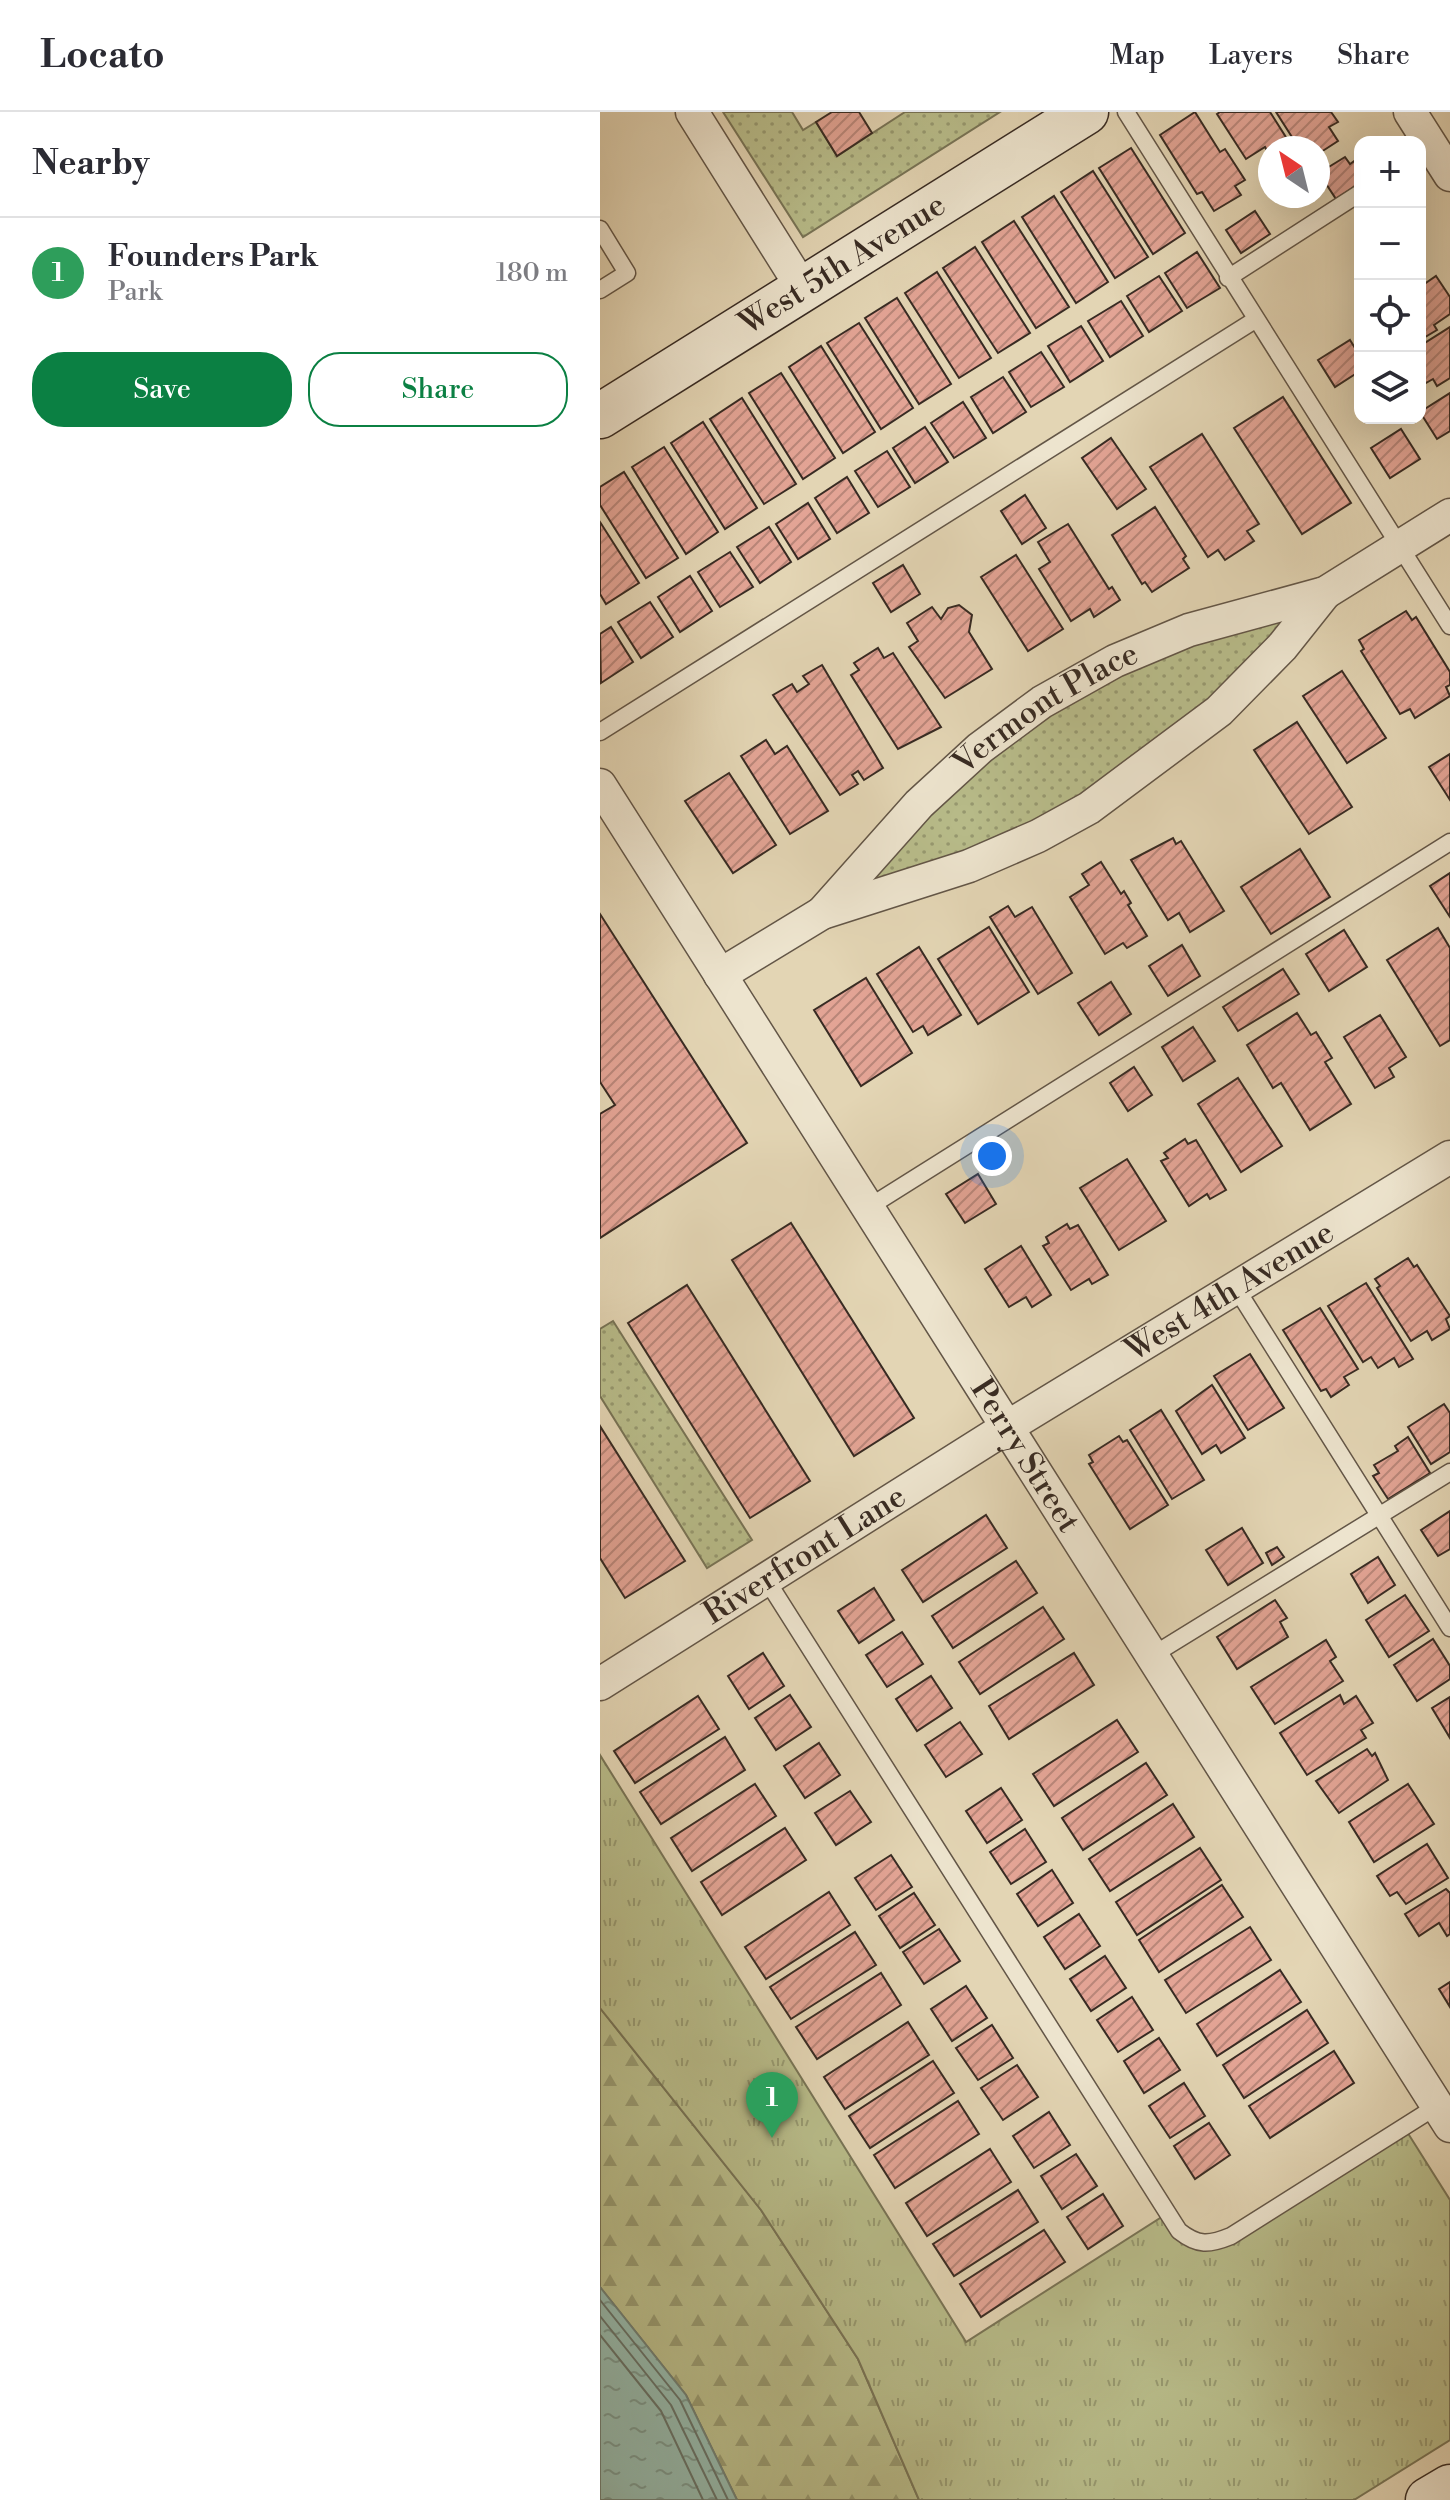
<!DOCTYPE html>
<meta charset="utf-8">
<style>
body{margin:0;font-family:"Libre Bodoni",serif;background:#f7f7f7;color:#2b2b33}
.controls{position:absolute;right:24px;top:24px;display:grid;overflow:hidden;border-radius:16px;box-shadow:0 8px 32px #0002}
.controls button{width:72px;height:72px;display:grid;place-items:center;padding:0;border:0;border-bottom:2px solid #e1e1e2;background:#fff;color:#2b2b33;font:40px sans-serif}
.compass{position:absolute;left:658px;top:24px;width:72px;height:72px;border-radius:50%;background:#fff;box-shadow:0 8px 32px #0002;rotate:325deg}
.you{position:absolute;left:392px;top:1044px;width:28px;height:28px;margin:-20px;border:6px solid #fff;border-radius:50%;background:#1a73e8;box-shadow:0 0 0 12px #1a73e833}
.badge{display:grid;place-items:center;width:52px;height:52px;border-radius:50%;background:#0b8043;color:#fff;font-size:26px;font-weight:700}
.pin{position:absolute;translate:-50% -66px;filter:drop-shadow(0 2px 4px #0008)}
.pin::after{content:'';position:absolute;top:42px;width:28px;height:24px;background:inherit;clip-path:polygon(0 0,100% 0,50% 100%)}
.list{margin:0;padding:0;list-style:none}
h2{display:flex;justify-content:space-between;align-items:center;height:104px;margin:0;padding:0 32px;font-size:34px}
h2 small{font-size:26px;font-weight:400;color:#7c7c81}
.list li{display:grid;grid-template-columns:52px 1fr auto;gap:24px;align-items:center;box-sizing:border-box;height:112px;padding:0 32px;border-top:2px solid #e1e1e2}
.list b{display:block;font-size:30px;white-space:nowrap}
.list p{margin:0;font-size:26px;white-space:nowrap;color:#7c7c81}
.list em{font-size:26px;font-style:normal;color:#7c7c81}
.actions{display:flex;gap:16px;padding:24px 32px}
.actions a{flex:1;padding:18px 0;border:2px solid #0b8043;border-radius:32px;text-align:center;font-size:28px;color:#0b8043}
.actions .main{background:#0b8043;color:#fff}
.icon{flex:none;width:44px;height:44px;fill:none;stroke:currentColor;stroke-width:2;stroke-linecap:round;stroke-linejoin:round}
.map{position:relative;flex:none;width:850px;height:2388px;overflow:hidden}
header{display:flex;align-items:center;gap:48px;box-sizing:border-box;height:112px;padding:0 40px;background:#fff;border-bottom:2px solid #e1e1e2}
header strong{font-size:38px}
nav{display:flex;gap:44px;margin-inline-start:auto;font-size:28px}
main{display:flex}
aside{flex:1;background:#fff}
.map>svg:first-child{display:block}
.grass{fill:url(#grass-dots);stroke:#787456;stroke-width:2}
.forest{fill:url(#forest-firs);stroke:#787456;stroke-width:2}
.park{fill:url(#park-tufts);stroke:#787456;stroke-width:2}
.water{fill:url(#water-ripples);stroke:#708075;stroke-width:2}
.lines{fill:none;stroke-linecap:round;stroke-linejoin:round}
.shore{stroke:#667268;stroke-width:2}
.building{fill:url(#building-hatch);stroke:#382b23;stroke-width:2}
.lane-casing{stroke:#635647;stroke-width:19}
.street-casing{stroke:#635647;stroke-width:35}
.secondary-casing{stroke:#382b23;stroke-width:47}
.lane{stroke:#ede4ce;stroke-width:16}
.street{stroke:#ede4ce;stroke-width:32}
.secondary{stroke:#ede4ce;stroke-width:44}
.labels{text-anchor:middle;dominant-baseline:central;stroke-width:6;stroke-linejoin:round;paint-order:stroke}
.street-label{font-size:32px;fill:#382b23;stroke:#ede4ce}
</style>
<header>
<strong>Locato</strong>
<nav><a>Map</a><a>Layers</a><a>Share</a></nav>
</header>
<main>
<aside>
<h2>Nearby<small></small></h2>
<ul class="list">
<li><span class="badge" style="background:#2e9e5b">1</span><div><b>Founders Park</b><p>Park</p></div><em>180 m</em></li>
</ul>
<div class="actions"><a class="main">Save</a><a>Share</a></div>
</aside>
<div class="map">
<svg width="850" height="2388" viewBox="0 0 850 2388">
<defs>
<pattern id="grass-dots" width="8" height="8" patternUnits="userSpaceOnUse" patternTransform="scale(2)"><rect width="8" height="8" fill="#b8bc8a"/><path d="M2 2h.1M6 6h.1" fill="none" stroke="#979970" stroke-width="1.8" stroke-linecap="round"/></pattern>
<pattern id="forest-firs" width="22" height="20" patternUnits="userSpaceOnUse" patternTransform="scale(2)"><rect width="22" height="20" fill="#b8bc8a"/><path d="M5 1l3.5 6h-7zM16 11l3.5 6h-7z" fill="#979970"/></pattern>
<pattern id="park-tufts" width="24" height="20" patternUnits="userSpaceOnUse" patternTransform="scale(2)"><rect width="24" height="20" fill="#b8bc8a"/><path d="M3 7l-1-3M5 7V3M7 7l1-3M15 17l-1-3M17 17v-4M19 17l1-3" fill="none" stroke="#979970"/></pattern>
<pattern id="water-ripples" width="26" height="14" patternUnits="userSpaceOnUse" patternTransform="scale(2)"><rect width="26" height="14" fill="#95b9ac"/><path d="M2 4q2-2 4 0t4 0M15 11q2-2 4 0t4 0" fill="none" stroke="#7b978c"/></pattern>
<pattern id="building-hatch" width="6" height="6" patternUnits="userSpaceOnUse" patternTransform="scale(2)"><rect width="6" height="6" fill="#e3a495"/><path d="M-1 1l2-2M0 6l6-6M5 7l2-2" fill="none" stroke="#b98679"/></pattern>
</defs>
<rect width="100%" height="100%" fill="#e3d5b4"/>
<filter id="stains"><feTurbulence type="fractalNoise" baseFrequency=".0025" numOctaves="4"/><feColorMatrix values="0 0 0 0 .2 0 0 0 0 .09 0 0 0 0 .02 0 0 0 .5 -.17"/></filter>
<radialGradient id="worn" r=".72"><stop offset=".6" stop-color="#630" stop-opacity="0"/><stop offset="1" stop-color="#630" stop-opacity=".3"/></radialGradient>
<!-- grass -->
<g class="grass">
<polygon points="123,0 192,0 203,18 216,10 237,44 305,0 400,0 203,125"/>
<polygon points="725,481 489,696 222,801 442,590"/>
<polygon points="13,1209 152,1428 107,1456 0,1284 0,1217"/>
</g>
<!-- forest -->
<polygon class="forest" points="0,1896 161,2098 258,2247 319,2388 137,2388 86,2283 0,2175"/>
<!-- park -->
<polygon class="park" points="0,1643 366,2230 568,2101 609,2133 804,2015 850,2088 850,2328 754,2388 319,2388 258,2247 161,2098 0,1896"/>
<!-- water -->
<polygon class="water" points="0,2175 86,2283 137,2388 0,2388"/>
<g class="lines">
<!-- shore -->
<g class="shore">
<polyline points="0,2188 80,2288 128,2388"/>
<polyline points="0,2204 71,2293 117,2388"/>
<polyline points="0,2223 61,2299 103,2388"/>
</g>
</g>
<!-- building -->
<g class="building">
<polygon points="232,0 259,0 272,21 237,44 216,10"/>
<polygon points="595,0 620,40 625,37 645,68 635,74 641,83 614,99 602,80 597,82 560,23"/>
<polygon points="620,0 670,0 689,30 679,36 670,36 669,42 665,35 646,47 617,2"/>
<polygon points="676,0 731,0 738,10 729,15 738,29 718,42 718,36 699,36"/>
<polygon points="531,36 585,121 553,142 499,56"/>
<polygon points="745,45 750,52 760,45 760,71 736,87 719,61"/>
<polygon points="493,59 548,145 515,166 461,80"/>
<polygon points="454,84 508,170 476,191 422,105"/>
<polygon points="655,99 670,122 641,141 626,118"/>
<polygon points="414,109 469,195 436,216 382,130"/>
<polygon points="375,135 430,221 398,241 343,156"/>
<polygon points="597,140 620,176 587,196 565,161"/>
<polygon points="337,160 391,246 359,266 305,181"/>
<polygon points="559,164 582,199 549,220 527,184"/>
<polygon points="836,164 850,185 850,202 834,213 837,218 820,228 820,175"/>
<polygon points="297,186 351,272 319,292 265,206"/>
<polygon points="521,189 543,224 510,245 488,209"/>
<polygon points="259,211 313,296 281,317 227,231"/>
<polygon points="481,214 503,249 470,270 448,234"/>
<polygon points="850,215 850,266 837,274 833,267 826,271 820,261 824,253 820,234"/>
<polygon points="750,228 760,244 760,259 735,275 718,248"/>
<polygon points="221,234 275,320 243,341 189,255"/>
<polygon points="441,240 464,275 431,295 409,260"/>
<polygon points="181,261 235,346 203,367 149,281"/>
<polygon points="403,265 426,300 393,321 371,285"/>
<polygon points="850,281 850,319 837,327 820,300"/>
<polygon points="683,285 751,391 702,422 634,316"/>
<polygon points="142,286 196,372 164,392 110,307"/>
<polygon points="363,290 386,326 354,346 331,311"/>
<polygon points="103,310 157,396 125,417 71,331"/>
<polygon points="325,315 348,350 315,371 293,336"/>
<polygon points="801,317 820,347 790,366 771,336"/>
<polygon points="602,322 659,412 647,419 654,429 625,448 618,438 608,445 550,355"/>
<polygon points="511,326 546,377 517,397 482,346"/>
<polygon points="64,335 118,420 86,442 32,355"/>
<polygon points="287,339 310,375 278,395 255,359"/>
<polygon points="24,360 78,446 46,466 0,393 0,375"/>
<polygon points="247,365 269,401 237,421 215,386"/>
<polygon points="425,383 446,416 422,432 401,399"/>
<polygon points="208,391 230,427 198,447 176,412"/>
<polygon points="555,395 586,444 583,447 589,456 552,480 545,470 542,472 512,423"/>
<polygon points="0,410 39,471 6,492 0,482"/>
<polygon points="468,412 509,477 512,475 520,488 494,505 490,497 471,509 439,457 450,450 438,430"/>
<polygon points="169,415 191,450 160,471 137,435"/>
<polygon points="130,440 153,475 120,495 98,460"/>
<polygon points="416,443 463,517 428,539 381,465"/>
<polygon points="303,453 320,482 291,500 273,471"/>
<polygon points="90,464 112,499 80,520 58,485"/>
<polygon points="50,490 73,525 41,546 18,510"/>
<polygon points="359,493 372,503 369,520 392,557 345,586 309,535 318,529 307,511 332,495 341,507 348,496"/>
<polygon points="806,499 812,508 816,505 850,560 850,573 846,575 850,584 815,606 810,597 800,602 761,539 764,537 759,528"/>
<polygon points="11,515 33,550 1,571 0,522"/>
<polygon points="278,536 284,546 293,541 341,615 298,637 251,563 259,558 254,551"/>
<polygon points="222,553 283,656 264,668 258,659 252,663 258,672 240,683 173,583 192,572 197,580 209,572 203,564"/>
<polygon points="742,559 786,626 747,651 703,584"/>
<polygon points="697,610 752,695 709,722 654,638"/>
<polygon points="166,628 175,642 187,634 228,699 190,722 141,644"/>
<polygon points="850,642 850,688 829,655"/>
<polygon points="129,661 176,733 133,761 85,689"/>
<polygon points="573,726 576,732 581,729 624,799 590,820 579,801 568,808 531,748"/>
<polygon points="700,737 730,785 671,822 641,775"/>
<polygon points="501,750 521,782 524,779 531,791 528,793 547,824 527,836 523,831 505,842 470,785 489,773 482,762"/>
<polygon points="850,761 850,805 830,774"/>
<polygon points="408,794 415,805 432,795 472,861 438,882 390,805"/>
<polygon points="0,802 147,1031 0,1126 0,1002 15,993 0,970"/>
<polygon points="389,815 429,880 378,912 338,847"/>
<polygon points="838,816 850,836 850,928 840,934 787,848"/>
<polygon points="744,818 767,855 729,879 706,842"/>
<polygon points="582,833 600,864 568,884 549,854"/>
<polygon points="319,835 361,903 328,923 323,914 313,920 277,862"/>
<polygon points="683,857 699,882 638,919 623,895"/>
<polygon points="266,866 312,941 261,974 214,898"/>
<polygon points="511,870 531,902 499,923 478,891"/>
<polygon points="697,901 711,923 716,920 732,946 725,950 751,992 710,1018 681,971 673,976 647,933"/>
<polygon points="780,903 806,945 789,956 794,965 775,976 744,925"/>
<polygon points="593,915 615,949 583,969 562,935"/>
<polygon points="534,955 552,983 528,999 510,971"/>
<polygon points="638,966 682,1034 641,1060 598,992"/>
<polygon points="585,1027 588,1032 596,1028 626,1078 610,1087 607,1082 589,1094 561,1049 568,1046 564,1041"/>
<polygon points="527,1047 566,1109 519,1138 480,1076"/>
<polygon points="378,1062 396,1092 365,1111 346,1082"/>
<polygon points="191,1111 314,1306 254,1344 132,1148"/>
<polygon points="467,1112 470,1117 478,1113 508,1163 492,1172 489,1167 471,1178 443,1134 449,1131 446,1125"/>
<polygon points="421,1134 451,1183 432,1195 426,1185 409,1195 385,1157"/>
<polygon points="808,1146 814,1155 817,1153 850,1204 846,1207 850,1217 832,1228 827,1219 811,1229 777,1176 780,1174 775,1167"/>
<polygon points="766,1171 813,1247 799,1255 794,1246 778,1256 771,1245 763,1250 728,1194"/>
<polygon points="87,1173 210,1369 150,1406 28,1211"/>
<polygon points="720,1196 758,1257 744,1265 749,1273 731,1285 726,1277 721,1279 683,1218"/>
<polygon points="650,1242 684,1296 648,1318 614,1264"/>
<polygon points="612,1273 645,1326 621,1341 616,1333 602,1342 576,1299"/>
<polygon points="844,1292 850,1301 850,1340 831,1352 808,1315"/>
<polygon points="561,1298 604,1368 572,1387 530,1318"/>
<polygon points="0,1314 85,1449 25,1486 0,1446"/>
<polygon points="519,1324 523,1330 527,1328 568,1393 530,1417 489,1352 493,1350 489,1343"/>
<polygon points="808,1325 830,1361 788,1387 773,1364 779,1361 774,1353 798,1339 795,1334"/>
<polygon points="850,1399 850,1437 838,1444 821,1418"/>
<polygon points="386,1403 407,1436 323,1490 302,1458"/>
<polygon points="642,1416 663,1451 628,1473 606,1438"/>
<polygon points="677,1435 684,1445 672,1453 666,1441"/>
<polygon points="778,1445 795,1473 768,1491 751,1462"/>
<polygon points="416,1449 437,1481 353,1536 332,1504"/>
<polygon points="274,1476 294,1508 259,1531 238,1499"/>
<polygon points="805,1483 829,1519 789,1545 766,1508"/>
<polygon points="675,1488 687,1506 680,1510 688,1525 637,1557 617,1525"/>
<polygon points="443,1495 464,1527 380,1582 359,1550"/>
<polygon points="302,1520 323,1552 287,1575 266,1543"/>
<polygon points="833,1527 850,1554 850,1567 817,1589 794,1553"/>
<polygon points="726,1528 736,1545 730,1549 743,1569 675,1612 651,1575"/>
<polygon points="163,1541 184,1574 149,1597 128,1564"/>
<polygon points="474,1541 494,1573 409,1627 389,1594"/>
<polygon points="331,1564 352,1596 317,1619 296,1587"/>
<polygon points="190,1583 211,1615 176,1638 155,1606"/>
<polygon points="740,1583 744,1592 756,1584 773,1611 761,1618 766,1626 707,1663 680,1621"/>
<polygon points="98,1584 119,1617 35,1671 14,1639"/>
<polygon points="850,1585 850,1626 832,1596"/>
<polygon points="517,1608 538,1640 454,1694 433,1662"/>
<polygon points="360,1610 382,1642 346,1665 325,1633"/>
<polygon points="125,1625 145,1658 61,1712 40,1680"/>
<polygon points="219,1631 240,1663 205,1686 184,1654"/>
<polygon points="767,1637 772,1644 775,1641 788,1668 739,1701 716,1669"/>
<polygon points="546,1651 567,1683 483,1738 462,1706"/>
<polygon points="155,1672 176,1704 92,1759 71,1726"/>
<polygon points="808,1672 834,1712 774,1750 749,1710"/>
<polygon points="401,1676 422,1708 387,1731 366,1699"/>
<polygon points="250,1679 271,1710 236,1733 215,1701"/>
<polygon points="573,1692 594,1725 510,1779 489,1747"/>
<polygon points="185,1716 206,1748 122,1803 101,1770"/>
<polygon points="425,1717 446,1750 411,1772 390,1740"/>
<polygon points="827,1732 848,1766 806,1792 797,1780 790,1784 777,1764"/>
<polygon points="600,1736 621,1768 537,1823 516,1790"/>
<polygon points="291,1743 312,1775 276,1798 255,1766"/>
<polygon points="452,1758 473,1791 438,1814 417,1782"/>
<polygon points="622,1773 643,1805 559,1860 539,1828"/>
<polygon points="846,1777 850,1781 850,1822 847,1824 839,1811 819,1824 805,1802"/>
<polygon points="229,1780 250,1813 166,1867 145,1835"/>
<polygon points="314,1781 335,1813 300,1836 279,1804"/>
<polygon points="479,1802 500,1834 465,1857 444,1825"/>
<polygon points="650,1815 671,1848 586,1901 565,1868"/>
<polygon points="339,1817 360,1849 324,1872 303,1840"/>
<polygon points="255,1820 276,1853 191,1907 170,1875"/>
<polygon points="505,1844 526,1876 491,1899 470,1867"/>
<polygon points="680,1858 701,1890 617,1944 597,1912"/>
<polygon points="281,1861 301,1893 217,1947 196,1915"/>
<polygon points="850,1870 850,1895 839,1877"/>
<polygon points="366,1874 387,1906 352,1929 331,1897"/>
<polygon points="532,1885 553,1918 518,1940 497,1908"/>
<polygon points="707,1898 728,1931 644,1986 623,1953"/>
<polygon points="308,1910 329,1943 245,1997 224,1965"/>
<polygon points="392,1913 413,1946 378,1968 356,1936"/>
<polygon points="559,1926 580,1958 544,1981 524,1949"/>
<polygon points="734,1939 754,1971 670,2026 649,1994"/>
<polygon points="333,1949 354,1981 270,2036 249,2004"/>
<polygon points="417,1953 438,1985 403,2008 381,1976"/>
<polygon points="584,1971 605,2004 570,2026 549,1994"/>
<polygon points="358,1989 379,2022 295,2076 274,2043"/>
<polygon points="449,2000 470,2033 434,2056 413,2024"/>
<polygon points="609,2011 630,2043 595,2067 574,2034"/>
<polygon points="390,2037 411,2070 327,2124 306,2091"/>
<polygon points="476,2042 497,2074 462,2097 441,2064"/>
<polygon points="418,2078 438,2110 354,2164 333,2132"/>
<polygon points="503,2082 523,2114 488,2137 467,2105"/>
<polygon points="444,2118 465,2150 381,2205 360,2172"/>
</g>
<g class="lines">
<defs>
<g id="lane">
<polyline points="526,0 850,514"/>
<polyline points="0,117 27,161 0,178"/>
<polyline points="628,166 760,81"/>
<polyline points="0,620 655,208"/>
<polyline points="269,1095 850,730"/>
<polyline points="636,1176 850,1516"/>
<path d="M166,1467L579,2119C598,2134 609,2133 631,2124L837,1994"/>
<polyline points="553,1543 850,1360"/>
</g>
<g id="street">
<polyline points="92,0 203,177"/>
<polyline points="810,0 850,63"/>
<path id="s1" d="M0,673L850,2014"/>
<path id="s2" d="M222,801L319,692L380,636L442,590L515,549L589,518L725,481L850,403"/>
<polyline points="120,863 222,801 369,754 438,724 489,696 619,599 682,535 725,481"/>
<path id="s3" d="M0,1572L409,1314L850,1045"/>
</g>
<g id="secondary">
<path id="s4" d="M0,304L486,0"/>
<polyline points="828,2388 850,2375"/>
</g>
</defs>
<!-- lane casing -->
<use href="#lane" class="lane-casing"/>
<!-- street casing -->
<use href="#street" class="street-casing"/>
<!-- secondary casing -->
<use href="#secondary" class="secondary-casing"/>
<!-- lane -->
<use href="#lane" class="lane"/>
<!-- street -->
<use href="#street" class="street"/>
<!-- secondary -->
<use href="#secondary" class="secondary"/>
</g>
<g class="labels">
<!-- street labels -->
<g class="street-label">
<text stroke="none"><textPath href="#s4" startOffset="286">West 5th Avenue</textPath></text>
<text stroke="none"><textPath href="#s2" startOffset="306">Vermont Place</textPath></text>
<text stroke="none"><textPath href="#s3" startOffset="742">West 4th Avenue</textPath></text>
<text stroke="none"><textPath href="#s1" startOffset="794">Perry Street</textPath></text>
<text stroke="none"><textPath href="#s3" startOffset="242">Riverfront Lane</textPath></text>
</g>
</g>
<rect width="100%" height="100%" filter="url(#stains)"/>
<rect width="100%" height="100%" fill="url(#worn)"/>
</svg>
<div class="controls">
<button>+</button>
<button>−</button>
<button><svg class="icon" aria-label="locate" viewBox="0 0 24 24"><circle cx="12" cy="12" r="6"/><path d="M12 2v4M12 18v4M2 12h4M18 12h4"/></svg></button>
<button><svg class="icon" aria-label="layers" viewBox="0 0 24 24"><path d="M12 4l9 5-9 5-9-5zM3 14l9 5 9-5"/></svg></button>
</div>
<svg class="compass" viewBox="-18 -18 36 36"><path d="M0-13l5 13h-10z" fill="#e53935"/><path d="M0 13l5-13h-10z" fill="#7c7c81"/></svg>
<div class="you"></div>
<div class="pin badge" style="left:172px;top:2026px;background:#2e9e5b">1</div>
</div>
</main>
